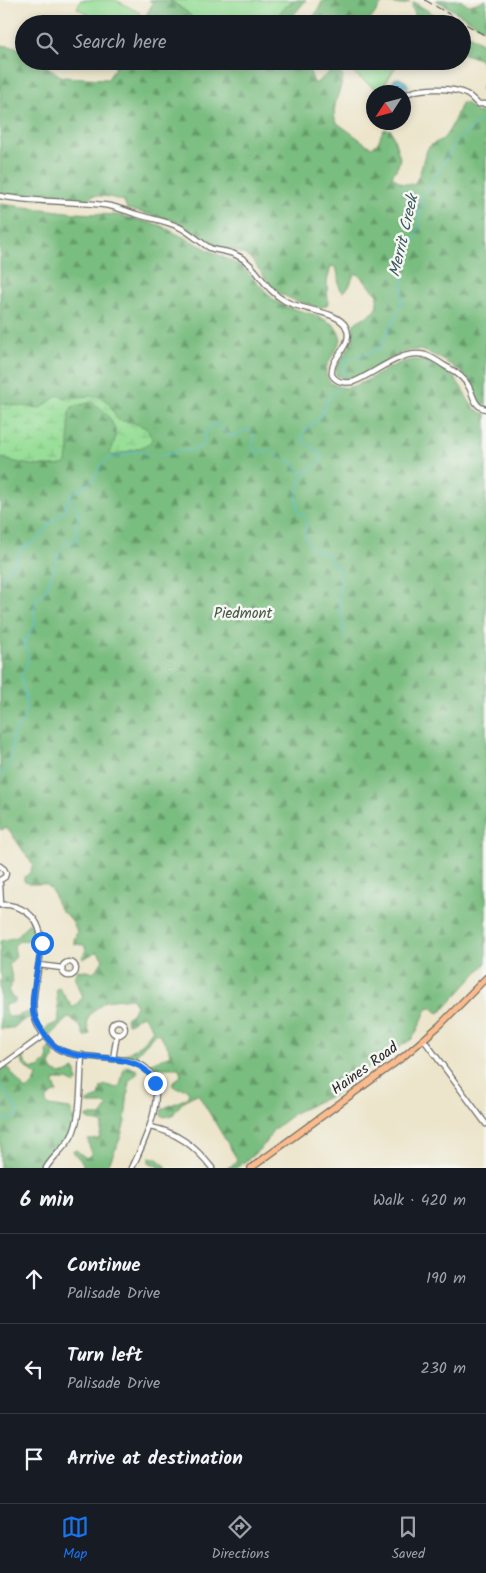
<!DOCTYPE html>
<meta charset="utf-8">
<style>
body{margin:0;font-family:Kalam,sans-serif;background:#20242c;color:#f1f3f6}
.compass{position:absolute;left:366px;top:85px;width:45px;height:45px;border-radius:50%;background:#171b24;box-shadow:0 2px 8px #0003;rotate:234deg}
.stop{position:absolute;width:15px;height:15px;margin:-11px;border:4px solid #1a73e8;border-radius:50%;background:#fff}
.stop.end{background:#1a73e8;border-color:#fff;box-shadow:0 1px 5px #0008}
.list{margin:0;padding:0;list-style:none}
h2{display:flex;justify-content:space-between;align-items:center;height:65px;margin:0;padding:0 20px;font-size:21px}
h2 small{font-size:16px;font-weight:400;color:#9ea1a6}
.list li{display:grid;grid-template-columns:32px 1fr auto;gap:15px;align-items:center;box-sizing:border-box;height:90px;padding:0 20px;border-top:1px solid #363941}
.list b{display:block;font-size:19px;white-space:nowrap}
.list p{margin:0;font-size:16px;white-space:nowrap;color:#9ea1a6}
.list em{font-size:16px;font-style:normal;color:#9ea1a6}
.icon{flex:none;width:28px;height:28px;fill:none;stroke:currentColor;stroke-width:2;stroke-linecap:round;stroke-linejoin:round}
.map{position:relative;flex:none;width:486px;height:1168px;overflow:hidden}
.search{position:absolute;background:#171b24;box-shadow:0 2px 8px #0003;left:15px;right:15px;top:15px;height:55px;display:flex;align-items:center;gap:12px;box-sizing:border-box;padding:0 18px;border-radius:28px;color:#9ea1a6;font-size:19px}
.sheet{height:335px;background:#171b24}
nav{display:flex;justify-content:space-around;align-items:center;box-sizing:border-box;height:70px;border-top:1px solid #363941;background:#171b24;font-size:14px;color:#9ea1a6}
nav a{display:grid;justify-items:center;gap:2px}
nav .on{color:#1a73e8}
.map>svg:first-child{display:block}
.grass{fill:#98de98;stroke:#628462}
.forest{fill:url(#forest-firs);stroke:#527456}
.wetland{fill:url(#wetland-marsh);stroke:#628462}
.water{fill:url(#water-rules);stroke:#447684}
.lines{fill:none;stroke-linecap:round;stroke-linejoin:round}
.stream{stroke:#5ec1dc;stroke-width:1}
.minor-casing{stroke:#6f6c63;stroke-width:7}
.major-casing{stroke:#6f6c63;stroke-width:8}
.minor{stroke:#fff;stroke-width:4.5}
.major{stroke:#fbbb8c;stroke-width:5.5}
.rail{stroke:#2b2b2b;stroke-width:1;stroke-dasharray:8 4;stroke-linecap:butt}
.route{stroke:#1a73e8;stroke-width:6}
.labels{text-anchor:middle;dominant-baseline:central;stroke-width:5;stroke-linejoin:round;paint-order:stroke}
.park-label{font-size:15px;fill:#465846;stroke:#f6f6f2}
.street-label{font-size:15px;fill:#2b2b2b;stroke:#f6f6f2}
.water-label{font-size:16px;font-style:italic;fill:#3a5860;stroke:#f6f6f2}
</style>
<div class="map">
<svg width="486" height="1168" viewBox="0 0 486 1168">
<defs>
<pattern id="forest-firs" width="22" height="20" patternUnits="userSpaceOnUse" patternTransform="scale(1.25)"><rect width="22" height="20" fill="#7abd80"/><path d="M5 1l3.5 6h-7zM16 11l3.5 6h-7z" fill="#649a69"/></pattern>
<pattern id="wetland-marsh" width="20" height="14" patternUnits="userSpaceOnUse" patternTransform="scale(1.25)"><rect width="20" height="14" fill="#98de98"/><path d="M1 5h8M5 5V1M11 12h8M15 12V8" fill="none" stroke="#83bf83"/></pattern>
<pattern id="water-rules" width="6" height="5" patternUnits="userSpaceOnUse" patternTransform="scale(1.25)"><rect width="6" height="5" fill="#5ec1dc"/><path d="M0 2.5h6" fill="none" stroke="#4e9db3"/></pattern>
</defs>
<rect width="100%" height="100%" fill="#f6f6f2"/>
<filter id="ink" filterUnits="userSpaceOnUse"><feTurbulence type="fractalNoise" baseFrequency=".02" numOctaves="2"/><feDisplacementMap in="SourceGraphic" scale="10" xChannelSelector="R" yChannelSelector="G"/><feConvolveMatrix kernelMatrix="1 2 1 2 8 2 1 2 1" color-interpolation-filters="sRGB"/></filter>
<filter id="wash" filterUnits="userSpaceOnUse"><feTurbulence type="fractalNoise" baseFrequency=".0096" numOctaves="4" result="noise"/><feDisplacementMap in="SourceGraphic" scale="20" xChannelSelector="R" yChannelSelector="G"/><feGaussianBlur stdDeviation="1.12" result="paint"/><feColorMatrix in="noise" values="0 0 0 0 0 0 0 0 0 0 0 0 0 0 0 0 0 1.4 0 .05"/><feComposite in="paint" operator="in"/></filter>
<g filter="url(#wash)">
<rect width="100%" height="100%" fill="#ece5cb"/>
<!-- grass -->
<g class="grass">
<polygon points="81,0 116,0 140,13 134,24 105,24 77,8"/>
<polygon points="170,0 294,0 283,9 273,24 196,24 189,14"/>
<polygon points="358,61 399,61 380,92 352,72"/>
</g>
<!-- forest -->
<g class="forest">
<polygon points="149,0 170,0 189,14 196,24 141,24 153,3"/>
<polygon points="294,0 306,0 286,24 273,24 283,9"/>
<path d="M323,0H408L409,3L401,5L384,2C376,9 373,20 364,24H309L318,10Z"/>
<polygon points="436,0 461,0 464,3 470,5 486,0 486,30"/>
<polygon points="413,3 415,3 450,24 411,24 415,13 412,8"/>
<polygon points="462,31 486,46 486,95 481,90 486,78 482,63 479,59 462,53"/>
<path d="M0,45L16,47L22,51L24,61H39L62,77L108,79L119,61H282L294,68L307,66L309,69L314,83H316L331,71C336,71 340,72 343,77C341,91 330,108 336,122L366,144L372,147C382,143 378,135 385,129L391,130L400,158L398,166L392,176L402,184H414C424,171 421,157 429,147C432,143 439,142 443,139C451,130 457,114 461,103H466C475,109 473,115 486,112V405C474,401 476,390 470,381C462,370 431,351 418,350C392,348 359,390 336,375V368L353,341V325C359,318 369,317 376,310L378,295L358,274H354L349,287L343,292C335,285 341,275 335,267L331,266L327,282L328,304L321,308L296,301L281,294L270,284L251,259L244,254L210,244L181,224L172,220L127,209L124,201L109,197L92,195L90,199L87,201L34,198L0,193Z"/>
<path d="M0,204L76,213L117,215L159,225L241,266L275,301L284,306L318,316L334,325L340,335L341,340C337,348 327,363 326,370C324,383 340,390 350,387C376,381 400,352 428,362C439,366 452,374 459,384C468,396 469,410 486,414V963L443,1010L438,1013L432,1008L427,1009L416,1033L412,1039L369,1067L354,1081L335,1094L296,1112L273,1130L266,1143L251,1157L236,1168H227L235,1164L237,1159L198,1094C187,1097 178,1106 173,1115L164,1117L161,1115L162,1109L187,1098L189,1093L187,1089L176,1088L172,1085L174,1081L181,1076L179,1068H155L151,1065V1063L170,1055L168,1047L159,1034L156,1033L132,1059L124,1056L125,1054C133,1052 150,1037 153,1029L143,1015C136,1016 134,1024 127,1024L126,1018L132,1014L136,1006L132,998L105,1001C93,1013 82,1015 90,1034L88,1036H84L81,1028L70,1017C62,1021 57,1031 49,1037L45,1030L46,1028L58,1022L59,1019L56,989L59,988L73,1008L83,997L75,977L78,970L93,972L98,968L103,960L99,953L96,952L83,959L82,957C84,953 88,950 84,945L74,944V940L77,932C75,927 73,921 69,917C66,914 62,913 60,909C52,899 58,895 45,884H29L24,881V877L29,874L33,865L9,830L6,828L0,830Z"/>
<polygon points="28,924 30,924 35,937 31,940 19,941 14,946 16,957 9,964 13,982 8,990 11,996 15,999 15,1002 6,1005 4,1007 8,1016 14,1017 28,1012 31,1018 25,1019 13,1028 0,1029 0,982 2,978 0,972 0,941 17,937"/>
<path d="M50,1047L54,1051L53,1059L50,1065L53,1071C60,1075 68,1075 73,1069L76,1071L77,1082L75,1084L68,1080H55L54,1083L57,1092L48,1097L46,1102L49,1106L70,1109L75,1120C72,1128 69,1136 63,1142C55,1151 47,1157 42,1168H0V1104L2,1099L0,1096V1071L4,1068H8L25,1090C31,1088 35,1082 37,1076L24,1066L19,1056L22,1055L26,1064L32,1069L39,1068L48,1060L47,1050Z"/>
<path d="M127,1066L137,1070L138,1073L129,1081L125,1121L120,1139L107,1168H83C85,1160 74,1157 73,1150H76L86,1158L91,1155L88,1139H99L103,1124C98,1121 92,1122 87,1119V1116H101L108,1106L105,1104H89L86,1102L99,1097L101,1087L106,1085L117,1088L120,1086L124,1068Z"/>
<polygon points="149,1158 156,1158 168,1168 160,1168 149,1162"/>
</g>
<!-- wetland -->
<path class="wetland" d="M58,395C73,403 95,388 108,403C112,408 115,415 118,420L134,423L146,428L153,440C141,449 139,448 126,452C119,454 118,456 110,455C112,447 117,438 115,430C112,418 102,408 92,402L72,407L69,413V451L65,464C49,469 16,464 0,457V404L41,408Z"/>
<!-- water -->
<polygon class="water" points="399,78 406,82 409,87 400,92 387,92 395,79"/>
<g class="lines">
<!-- stream -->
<g class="stream">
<polyline points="342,381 345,360 379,350 401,305 405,263 419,228 421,199 456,142 486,116"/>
<path d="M303,475L296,497L299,514L304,515C308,523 305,527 305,535C307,546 319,553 328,555L340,573V589"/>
<path d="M62,547L66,542H75L77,539L76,520L79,517C79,508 76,504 68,501"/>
<path d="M0,578L15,564L18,554L22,548L38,539L50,523L60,516L64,511L71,494L94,480L101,465L109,458L118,457L135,451L156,456L173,453L178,450L187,451L201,447L205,443C203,435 207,425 216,424C222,428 230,440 238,435C243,433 243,430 249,430L255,436L252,447L255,452L257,453L266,450L272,451L279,458L292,461L299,472L306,473L322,461L323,458L318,455L316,449L304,442L301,435L319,418L331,395L342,385"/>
<path d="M340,589C336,607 344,620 344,636"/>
<path d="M0,777L10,765L13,735L25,717L26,699L21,676C25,669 29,662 28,653C27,649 24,646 24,641L30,634L36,622L34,611L35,604L38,596L46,591L60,552"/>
<polyline points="0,1084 19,1112 14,1119 7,1119 0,1123"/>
</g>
</g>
</g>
<g filter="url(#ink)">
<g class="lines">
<defs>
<g id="minor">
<path d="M404,96C415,87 453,87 466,94C471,96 474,101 478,104H486"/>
<path d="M0,196C36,203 73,200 110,206C119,208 129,212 139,215C152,219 166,221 179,227C190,232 199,242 210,248C218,251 228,251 236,255C257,264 264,290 285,301C300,310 339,311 346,327C355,346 329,357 332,375C337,383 345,383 353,382C375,374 400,349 425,355C432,357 439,362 445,366C455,371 466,379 470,389C474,398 475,407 486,409"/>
<polyline points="0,866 4,869 6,873 5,877 0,880"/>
<polyline points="0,884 1,905"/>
<path d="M0,905C9,904 17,906 25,911C63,935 20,993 38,1026C43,1034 49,1044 58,1049C70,1056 88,1056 102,1058C115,1059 132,1059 143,1066C173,1086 143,1144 132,1168"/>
<circle cx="69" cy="969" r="7"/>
<polyline points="39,965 62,968"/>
<circle cx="118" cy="1028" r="7"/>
<polyline points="424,1040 486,1124"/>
<polyline points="113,1059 117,1034"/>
<polyline points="0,1067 44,1035"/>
<path d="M150,1127C177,1132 195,1146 212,1168"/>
<path d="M46,1168C53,1156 64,1149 71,1137C82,1119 80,1077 82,1055"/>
</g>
<polyline id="major" points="251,1168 403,1057 440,1025 486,978"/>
</defs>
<!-- minor casing -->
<use href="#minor" class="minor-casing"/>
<!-- major casing -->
<use href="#major" class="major-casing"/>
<!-- minor -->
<use href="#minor" class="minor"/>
<!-- major -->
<use href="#major" class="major"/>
<!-- rail -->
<polyline class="rail" points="425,0 486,36"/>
</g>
</g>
<g class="lines" filter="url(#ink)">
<!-- route -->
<path class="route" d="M42,943C39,962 32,991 33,1008C33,1017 38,1025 43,1032C47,1039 52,1045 59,1049C88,1065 139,1047 155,1083"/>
</g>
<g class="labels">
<!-- park labels -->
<g class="park-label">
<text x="243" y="614">Piedmont</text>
</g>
<!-- street labels -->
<g class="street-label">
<text transform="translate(365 1069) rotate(-36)">Haines Road</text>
</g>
<!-- water labels -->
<g class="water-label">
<text transform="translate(404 236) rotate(-77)">Merrit Creek</text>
</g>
</g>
</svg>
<svg class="compass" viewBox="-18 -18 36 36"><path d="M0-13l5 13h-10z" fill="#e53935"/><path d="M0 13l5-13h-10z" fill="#9ea1a6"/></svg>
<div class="stop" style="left:42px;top:943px"></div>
<div class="stop end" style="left:155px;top:1083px"></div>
<div class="search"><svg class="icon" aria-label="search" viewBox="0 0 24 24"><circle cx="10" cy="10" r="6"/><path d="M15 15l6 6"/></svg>Search here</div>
</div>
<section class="sheet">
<h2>6 min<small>Walk · 420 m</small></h2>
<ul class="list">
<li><svg class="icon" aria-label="ahead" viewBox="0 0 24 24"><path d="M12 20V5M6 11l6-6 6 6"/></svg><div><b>Continue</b><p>Palisade Drive</p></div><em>190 m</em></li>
<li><svg class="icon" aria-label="left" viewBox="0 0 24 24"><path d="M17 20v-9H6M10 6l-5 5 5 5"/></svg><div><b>Turn left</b><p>Palisade Drive</p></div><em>230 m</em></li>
<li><svg class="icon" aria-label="arrive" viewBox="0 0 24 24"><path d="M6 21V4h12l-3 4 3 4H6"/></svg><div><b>Arrive at destination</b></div></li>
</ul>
</section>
<nav>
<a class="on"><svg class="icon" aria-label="map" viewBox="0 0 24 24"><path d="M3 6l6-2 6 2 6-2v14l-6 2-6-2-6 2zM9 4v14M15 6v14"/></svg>Map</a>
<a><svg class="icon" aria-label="directions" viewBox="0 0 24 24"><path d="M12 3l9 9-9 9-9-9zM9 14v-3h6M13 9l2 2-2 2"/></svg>Directions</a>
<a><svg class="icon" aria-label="saved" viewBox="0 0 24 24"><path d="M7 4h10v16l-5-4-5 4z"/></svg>Saved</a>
</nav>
